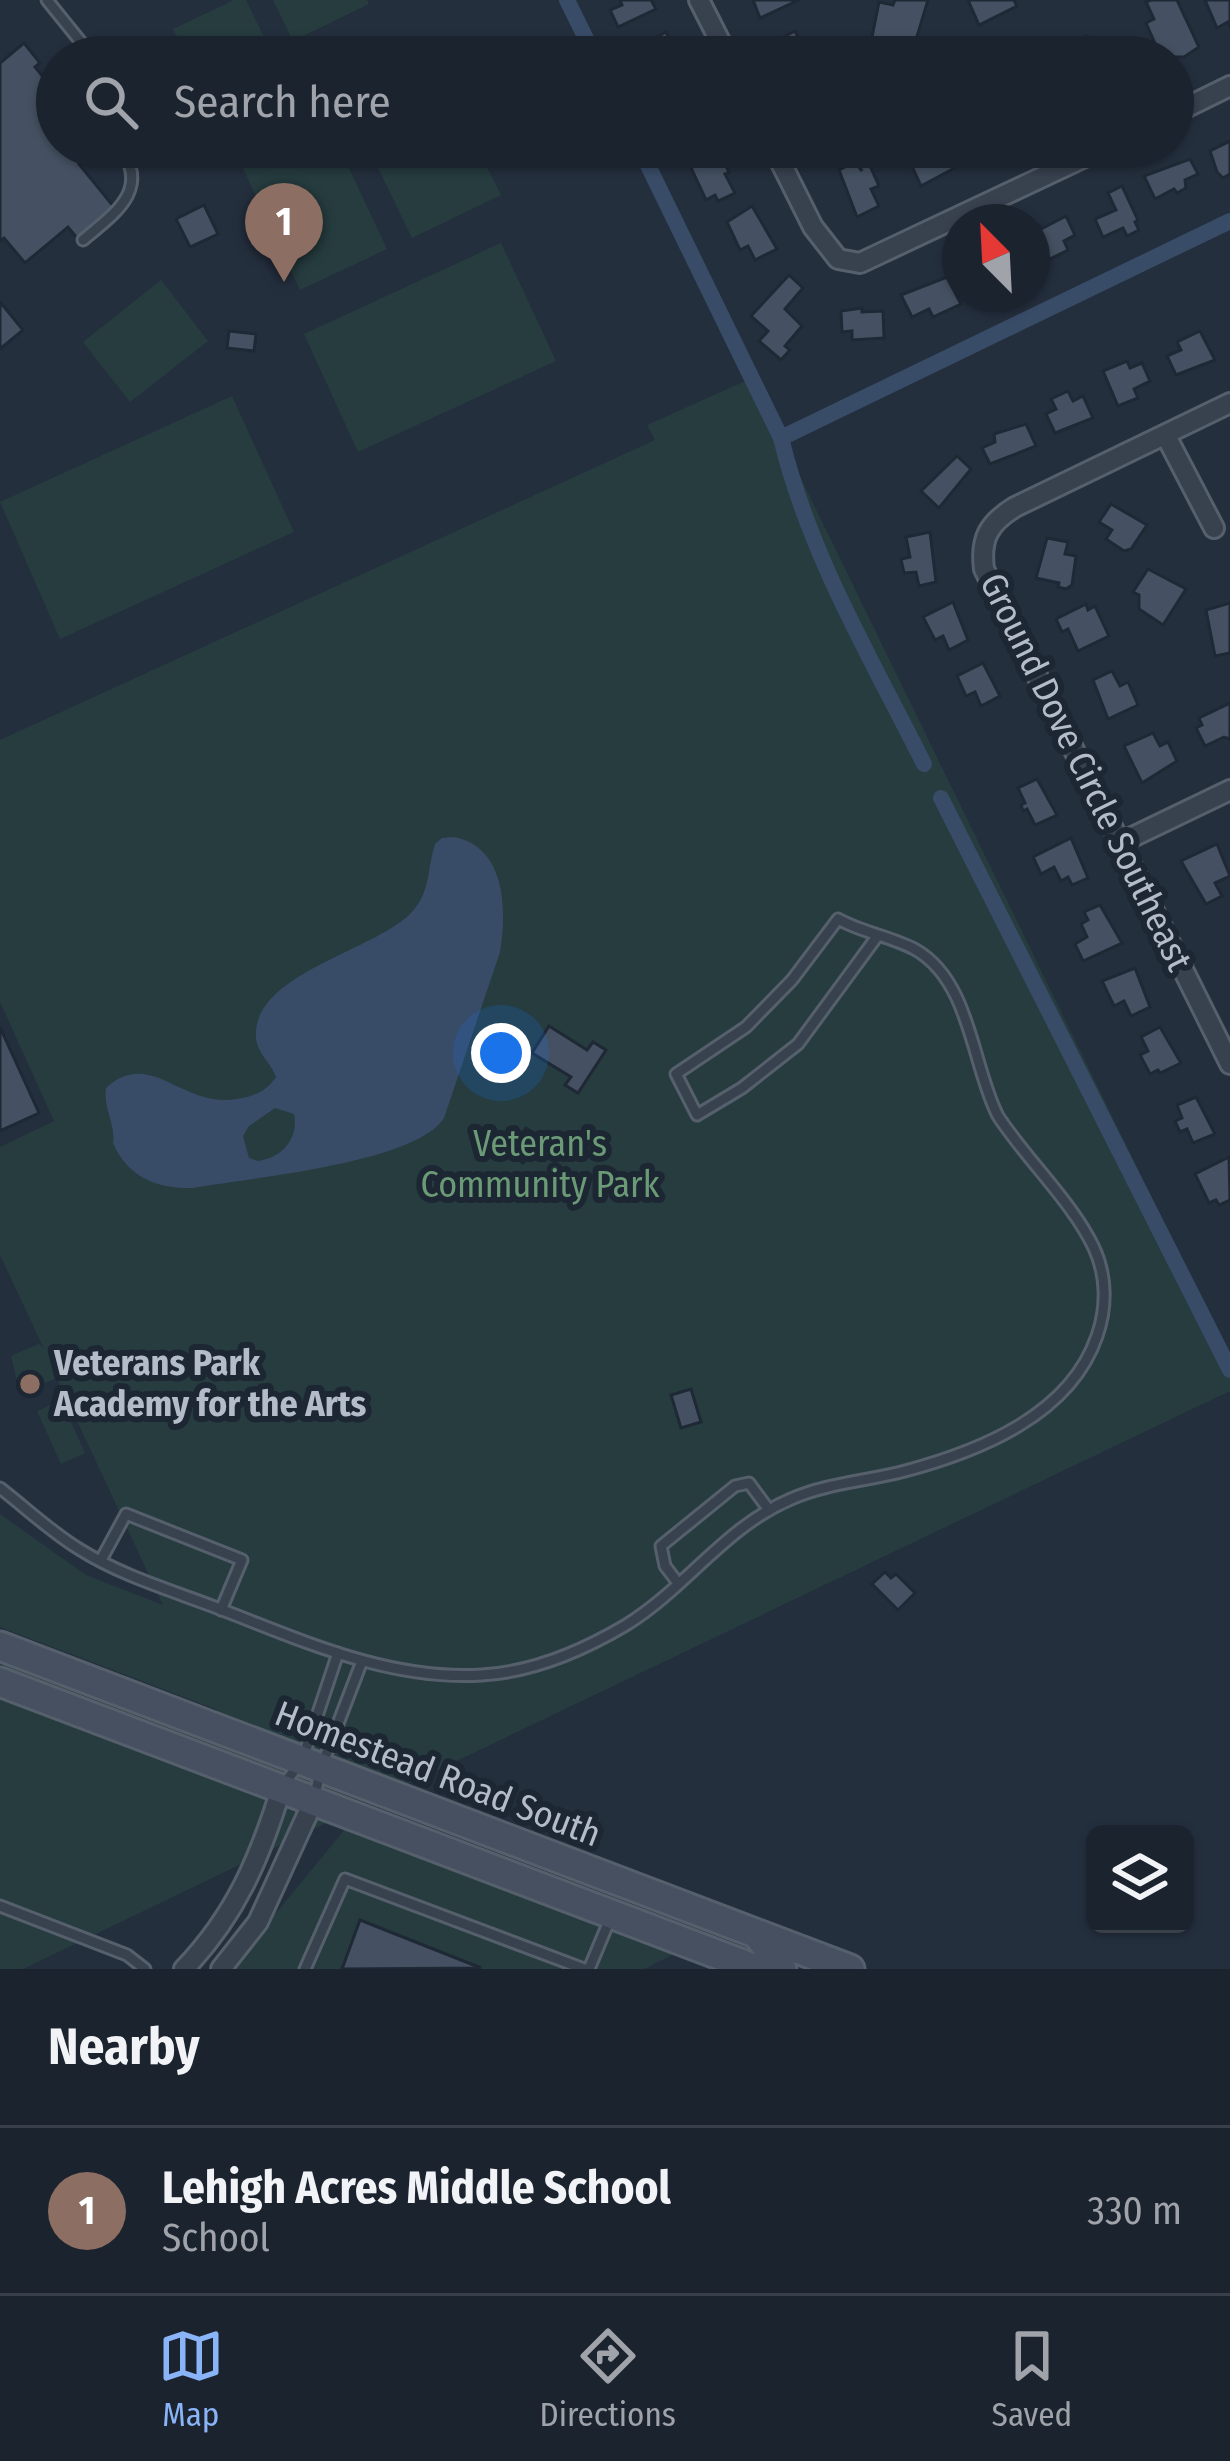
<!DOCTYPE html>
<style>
body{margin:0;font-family:"Fira Sans Condensed",sans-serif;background:#282f3a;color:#f1f3f6}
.controls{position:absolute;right:36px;bottom:36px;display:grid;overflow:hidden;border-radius:18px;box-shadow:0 3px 9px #0004}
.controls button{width:108px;height:108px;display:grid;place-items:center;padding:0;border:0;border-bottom:3px solid #39404a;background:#1b232e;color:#f1f3f6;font:60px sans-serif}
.compass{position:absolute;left:942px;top:204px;width:108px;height:108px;border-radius:50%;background:#1b232e;box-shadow:0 3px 9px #0004;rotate:336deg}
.you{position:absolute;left:501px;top:1053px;width:42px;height:42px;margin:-30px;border:9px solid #fff;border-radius:50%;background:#1a73e8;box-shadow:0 0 0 18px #1a73e833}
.badge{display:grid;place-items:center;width:78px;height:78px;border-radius:50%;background:#8ab4f8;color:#fff;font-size:39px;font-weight:700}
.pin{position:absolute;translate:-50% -99px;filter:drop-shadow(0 3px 6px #0008)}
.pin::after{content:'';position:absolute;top:63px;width:42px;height:36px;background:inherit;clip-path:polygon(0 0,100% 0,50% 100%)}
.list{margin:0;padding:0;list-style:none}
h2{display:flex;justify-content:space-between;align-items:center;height:156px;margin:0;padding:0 48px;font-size:51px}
h2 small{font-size:39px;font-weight:400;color:#a0a4aa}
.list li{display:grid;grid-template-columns:78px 1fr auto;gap:36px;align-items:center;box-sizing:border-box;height:168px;padding:0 48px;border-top:3px solid #39404a}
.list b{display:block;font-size:45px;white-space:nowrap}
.list p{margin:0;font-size:39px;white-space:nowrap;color:#a0a4aa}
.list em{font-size:39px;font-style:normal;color:#a0a4aa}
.icon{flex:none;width:66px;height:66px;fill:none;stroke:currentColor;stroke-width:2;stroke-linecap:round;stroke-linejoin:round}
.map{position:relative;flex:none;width:1230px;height:1969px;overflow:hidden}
.search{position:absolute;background:#1b232e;box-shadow:0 3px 9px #0004;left:36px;right:36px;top:36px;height:132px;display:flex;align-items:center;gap:30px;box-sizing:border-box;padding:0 42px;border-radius:66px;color:#a0a4aa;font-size:45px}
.sheet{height:324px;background:#1b232e}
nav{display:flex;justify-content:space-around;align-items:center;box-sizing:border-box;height:168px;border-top:3px solid #39404a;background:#1b232e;font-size:33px;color:#a0a4aa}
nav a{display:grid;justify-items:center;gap:6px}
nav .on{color:#8ab4f8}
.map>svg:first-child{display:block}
.green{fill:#263c3f}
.water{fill:#394c67;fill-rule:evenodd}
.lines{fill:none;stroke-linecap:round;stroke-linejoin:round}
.canal{stroke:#394c67;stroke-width:16}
.building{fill:#455162;stroke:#1f2835;stroke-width:3}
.service-casing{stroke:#565f6c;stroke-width:15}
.minor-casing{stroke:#565f6c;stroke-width:24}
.secondary-casing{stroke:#565f6c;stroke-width:33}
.service{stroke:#38414e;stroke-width:9}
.minor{stroke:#38414e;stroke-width:18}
.secondary{stroke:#465061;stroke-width:27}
.education-dot{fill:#8d6e63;stroke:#1d2633;stroke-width:4.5}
.labels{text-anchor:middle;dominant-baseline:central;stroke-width:12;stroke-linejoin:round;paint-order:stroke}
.street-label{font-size:36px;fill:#b4bcc9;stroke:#1d2633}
.park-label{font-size:36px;fill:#6b9a76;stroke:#1d2633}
.poi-label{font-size:36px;font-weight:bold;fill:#b4bcc9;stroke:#1d2633;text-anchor:start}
</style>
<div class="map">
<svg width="1230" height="1969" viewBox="0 0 1230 1969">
<rect width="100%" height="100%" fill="#242f3e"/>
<!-- green -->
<g class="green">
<polygon points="234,0 246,0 268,45 243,57 186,57 173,29"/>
<polygon points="273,0 367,0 369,4 293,41"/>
<polygon points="273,147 339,147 387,249 300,290 240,162"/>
<polygon points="368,147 477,147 501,195 412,238"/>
<polygon points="501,243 556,361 358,452 304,334"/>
<polygon points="161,280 208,341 130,402 83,342"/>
<polygon points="752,378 1230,1358 1230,1391 400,1788 213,1715 217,1710 210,1707 0,1627 0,1514 86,1575 163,1605 57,1378 20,1394 11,1356 39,1344 44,1349 0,1255 0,1147 54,1121 0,1002 0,740 655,440 647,425"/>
<polygon points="232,396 294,532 60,639 0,502"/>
<polygon points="61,1400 85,1453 61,1464 37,1411"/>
<polygon points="0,1656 302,1771 302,1777 366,1804 360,1808 0,1672"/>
<polygon points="0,1692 337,1818 23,1969 0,1969"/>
<polygon points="350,1823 682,1950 644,1969 230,1969"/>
</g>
<!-- water -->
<path class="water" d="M454,837C506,847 507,910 500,952L444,1118C416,1163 249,1178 193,1188C158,1189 128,1178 113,1143C116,1124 103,1109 106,1088C151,1047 182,1109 237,1099C254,1096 266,1092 276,1077C271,1062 256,1053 256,1036C253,974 374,951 411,913C431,892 427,869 435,844L442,838ZM275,1108L294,1114C299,1139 282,1158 258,1161L249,1158L243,1136L249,1126Z"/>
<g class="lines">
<!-- canal -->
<g class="canal">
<polyline points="567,0 595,57"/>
<polyline points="639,147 781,438 1230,221"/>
<path d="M781,438C809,554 871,658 924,764"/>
<polyline points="941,798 1230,1370"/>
</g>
</g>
<!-- building -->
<g class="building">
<polygon points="620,0 651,0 656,9 618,27 610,10 622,5"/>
<polygon points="753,0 799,0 760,18"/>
<polygon points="895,0 928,0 912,53 871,42 879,2 893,5"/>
<polygon points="968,0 1014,0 1017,6 979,25"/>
<polygon points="1151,0 1177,0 1199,47 1184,57 1161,57 1146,23 1154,19 1146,2"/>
<polygon points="1205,0 1230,0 1230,28 1228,22 1217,28"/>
<polygon points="795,31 803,47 811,43 818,57 780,57 772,43"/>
<polygon points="666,32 671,42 666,45 673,57 640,57 644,52 641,45"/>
<polygon points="1087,36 1097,57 1063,57 1059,49"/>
<polygon points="24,43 40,63 35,67 57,94 57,147 83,147 79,150 85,158 79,164 114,207 77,238 68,227 25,263 4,238 0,241 0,63"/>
<polygon points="1230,141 1230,174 1223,178 1217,172 1210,151"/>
<polygon points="903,147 953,147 962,164 921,186"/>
<polygon points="726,150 733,165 727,168 729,173 725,174 735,193 718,201 715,195 706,200 691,168"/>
<polygon points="866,157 879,186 871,189 879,206 857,217 839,170 855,162 862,171 857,161"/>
<polygon points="1190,159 1198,174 1185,180 1186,188 1177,193 1174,189 1155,199 1144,176"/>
<polygon points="1122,186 1138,220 1135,222 1139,230 1127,236 1123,228 1103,237 1095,219 1116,210 1108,193"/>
<polygon points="204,205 218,234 190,247 176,219"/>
<polygon points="752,206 777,249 755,260 748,246 740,250 727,222"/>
<polygon points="1066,216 1075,235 1064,241 1068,250 1038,265 1032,252 1032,228 1039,225 1041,229"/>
<polygon points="789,275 803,288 785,309 802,326 785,346 790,350 781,360 759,341 768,331 751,316"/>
<polygon points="947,277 961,304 933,317 929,309 912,317 901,295"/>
<polygon points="0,302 23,330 0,349"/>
<polygon points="862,308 862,312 883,311 884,338 852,340 852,331 842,332 841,311"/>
<polygon points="229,331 256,334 254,351 227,348"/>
<polygon points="1200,331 1215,360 1176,375 1167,356 1181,350 1177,342"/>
<polygon points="1127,361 1130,368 1142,363 1150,381 1134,389 1138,398 1118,406 1103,371"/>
<polygon points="1068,391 1073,401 1083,396 1093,418 1055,433 1046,414 1056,409 1051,399"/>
<polygon points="1026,424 1036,446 990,464 982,448 995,442 994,434"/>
<polygon points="957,456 971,469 939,508 921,491"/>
<polygon points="1111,504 1147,525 1131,549 1124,551 1106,539 1112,530 1099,522"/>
<polygon points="930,532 936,582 919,586 916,572 904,573 901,559 910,557 906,537"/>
<polygon points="1047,538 1068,542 1065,554 1076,556 1072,585 1066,589 1058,587 1059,583 1036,578"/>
<polygon points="1148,569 1186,589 1163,625 1139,609 1139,595 1133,592"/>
<polygon points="953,602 968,640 949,650 943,636 935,640 923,617"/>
<polygon points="1230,603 1230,653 1215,656 1206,610"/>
<polygon points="1086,604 1088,610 1095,606 1109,636 1078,651 1068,629 1062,632 1056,619"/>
<polygon points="983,663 1000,696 981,706 975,692 966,696 957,676"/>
<polygon points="1112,671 1120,686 1128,682 1138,705 1108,719 1093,680"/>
<polygon points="1230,703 1230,739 1224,737 1205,746 1196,728 1202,725 1199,718"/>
<polygon points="1153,733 1160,746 1168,742 1177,761 1142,783 1124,746"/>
<polygon points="1037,779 1057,815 1035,825 1027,809 1023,811 1021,805 1025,803 1018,788"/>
<polygon points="1071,838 1088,878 1072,885 1068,877 1061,881 1054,867 1041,874 1033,857"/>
<polygon points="1217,844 1230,876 1215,883 1222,896 1206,904 1181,861"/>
<polygon points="1100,905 1122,943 1083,961 1075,944 1087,937 1081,924 1088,920 1084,912"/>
<polygon points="1135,968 1150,1007 1131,1016 1124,1001 1114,1006 1102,981"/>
<polygon points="549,1026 587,1050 593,1042 606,1050 578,1093 565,1085 571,1077 532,1053"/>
<polygon points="0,1027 39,1113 0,1131"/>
<polygon points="1160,1027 1181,1063 1160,1073 1158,1070 1150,1074 1140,1055 1148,1051 1141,1037"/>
<polygon points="1196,1097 1215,1134 1193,1143 1187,1129 1180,1132 1175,1121 1182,1118 1177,1105"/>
<polygon points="526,1128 541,1138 523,1163 508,1153"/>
<polygon points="1229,1157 1230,1200 1219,1205 1216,1200 1209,1203 1195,1174"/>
<polygon points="691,1389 701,1422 681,1428 671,1395"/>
<polygon points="885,1572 891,1578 896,1574 915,1593 898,1610 872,1584"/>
<polygon points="360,1920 481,1968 342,1969"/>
</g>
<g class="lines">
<defs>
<g id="service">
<polyline points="47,0 93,57"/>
<path d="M83,240C115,213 151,190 120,147"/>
<path d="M0,1488C26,1508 51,1532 79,1549C120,1575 167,1589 212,1606C299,1639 387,1681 482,1675C532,1672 584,1650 626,1625C686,1588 725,1527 791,1499C827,1483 868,1481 905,1471C980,1451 1070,1415 1097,1336C1107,1308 1107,1276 1094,1248C1073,1203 1026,1159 998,1116C972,1066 971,982 916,950C893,937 863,933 838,919L792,980L746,1027L676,1074L697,1115L742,1088L798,1044L876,938"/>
<polyline points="101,1560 126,1514 242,1560 221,1610"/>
<polyline points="678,1583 665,1566 661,1546 735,1486 749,1483 769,1510"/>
<polyline points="283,1785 302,1761 338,1653"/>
<polyline points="315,1795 321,1768 362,1661"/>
<polyline points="0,1906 127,1955 145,1969"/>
<polyline points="305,1969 345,1879 584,1969"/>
<polyline points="589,1969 610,1919"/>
</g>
<g id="minor">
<polyline points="699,0 728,57"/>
<polyline points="1173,114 1230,86"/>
<polyline points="773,147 813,227 838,259 860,263 1106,147"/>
<path d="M1230,403L1015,507C989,523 980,538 984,569L1230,1064"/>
<polyline points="1166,436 1214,528"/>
<polyline points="1120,843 1230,790"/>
<path d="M184,1969C235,1916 260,1858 281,1789"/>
<polyline points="221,1969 258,1922 314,1800"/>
</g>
<g id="secondary">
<polyline points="0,1646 850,1969"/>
<polyline points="0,1682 756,1969"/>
<polyline points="758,1935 782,1969"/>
</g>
</defs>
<!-- service casing -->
<use href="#service" class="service-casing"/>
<!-- minor casing -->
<use href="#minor" class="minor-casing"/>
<!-- secondary casing -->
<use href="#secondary" class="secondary-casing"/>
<!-- service -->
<use href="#service" class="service"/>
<!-- minor -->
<use href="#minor" class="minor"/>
<!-- secondary -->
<use href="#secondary" class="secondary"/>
</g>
<!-- markers -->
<circle class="education-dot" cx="30" cy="1384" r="12"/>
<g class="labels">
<!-- street labels -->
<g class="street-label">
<text transform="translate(1086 772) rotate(64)">Ground Dove Circle Southeast</text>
<text transform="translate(438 1774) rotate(21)">Homestead Road South</text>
</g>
<!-- park labels -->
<g class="park-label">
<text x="540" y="1144">Veteran's<tspan x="540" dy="41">Community Park</tspan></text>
</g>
<!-- poi labels -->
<g class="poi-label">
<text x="54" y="1363">Veterans Park<tspan x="54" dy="41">Academy for the Arts</tspan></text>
</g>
</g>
</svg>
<div class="controls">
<button><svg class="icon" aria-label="layers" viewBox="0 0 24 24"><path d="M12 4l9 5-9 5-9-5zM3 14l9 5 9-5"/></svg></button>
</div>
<svg class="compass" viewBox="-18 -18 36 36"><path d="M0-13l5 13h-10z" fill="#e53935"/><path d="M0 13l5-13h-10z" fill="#a0a4aa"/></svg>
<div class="you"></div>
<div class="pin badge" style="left:284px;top:282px;background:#8d6e63">1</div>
<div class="search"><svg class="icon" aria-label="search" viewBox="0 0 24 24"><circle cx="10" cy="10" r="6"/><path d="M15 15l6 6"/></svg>Search here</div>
</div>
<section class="sheet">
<h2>Nearby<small></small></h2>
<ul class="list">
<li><span class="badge" style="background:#8d6e63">1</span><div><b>Lehigh Acres Middle School</b><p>School</p></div><em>330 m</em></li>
</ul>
</section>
<nav>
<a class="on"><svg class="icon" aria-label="map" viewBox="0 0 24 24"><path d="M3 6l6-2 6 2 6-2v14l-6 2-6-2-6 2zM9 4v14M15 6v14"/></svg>Map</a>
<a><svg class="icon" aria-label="directions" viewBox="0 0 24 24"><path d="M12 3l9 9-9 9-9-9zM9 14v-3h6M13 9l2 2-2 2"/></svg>Directions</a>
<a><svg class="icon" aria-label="saved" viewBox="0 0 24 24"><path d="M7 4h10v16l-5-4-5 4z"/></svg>Saved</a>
</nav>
